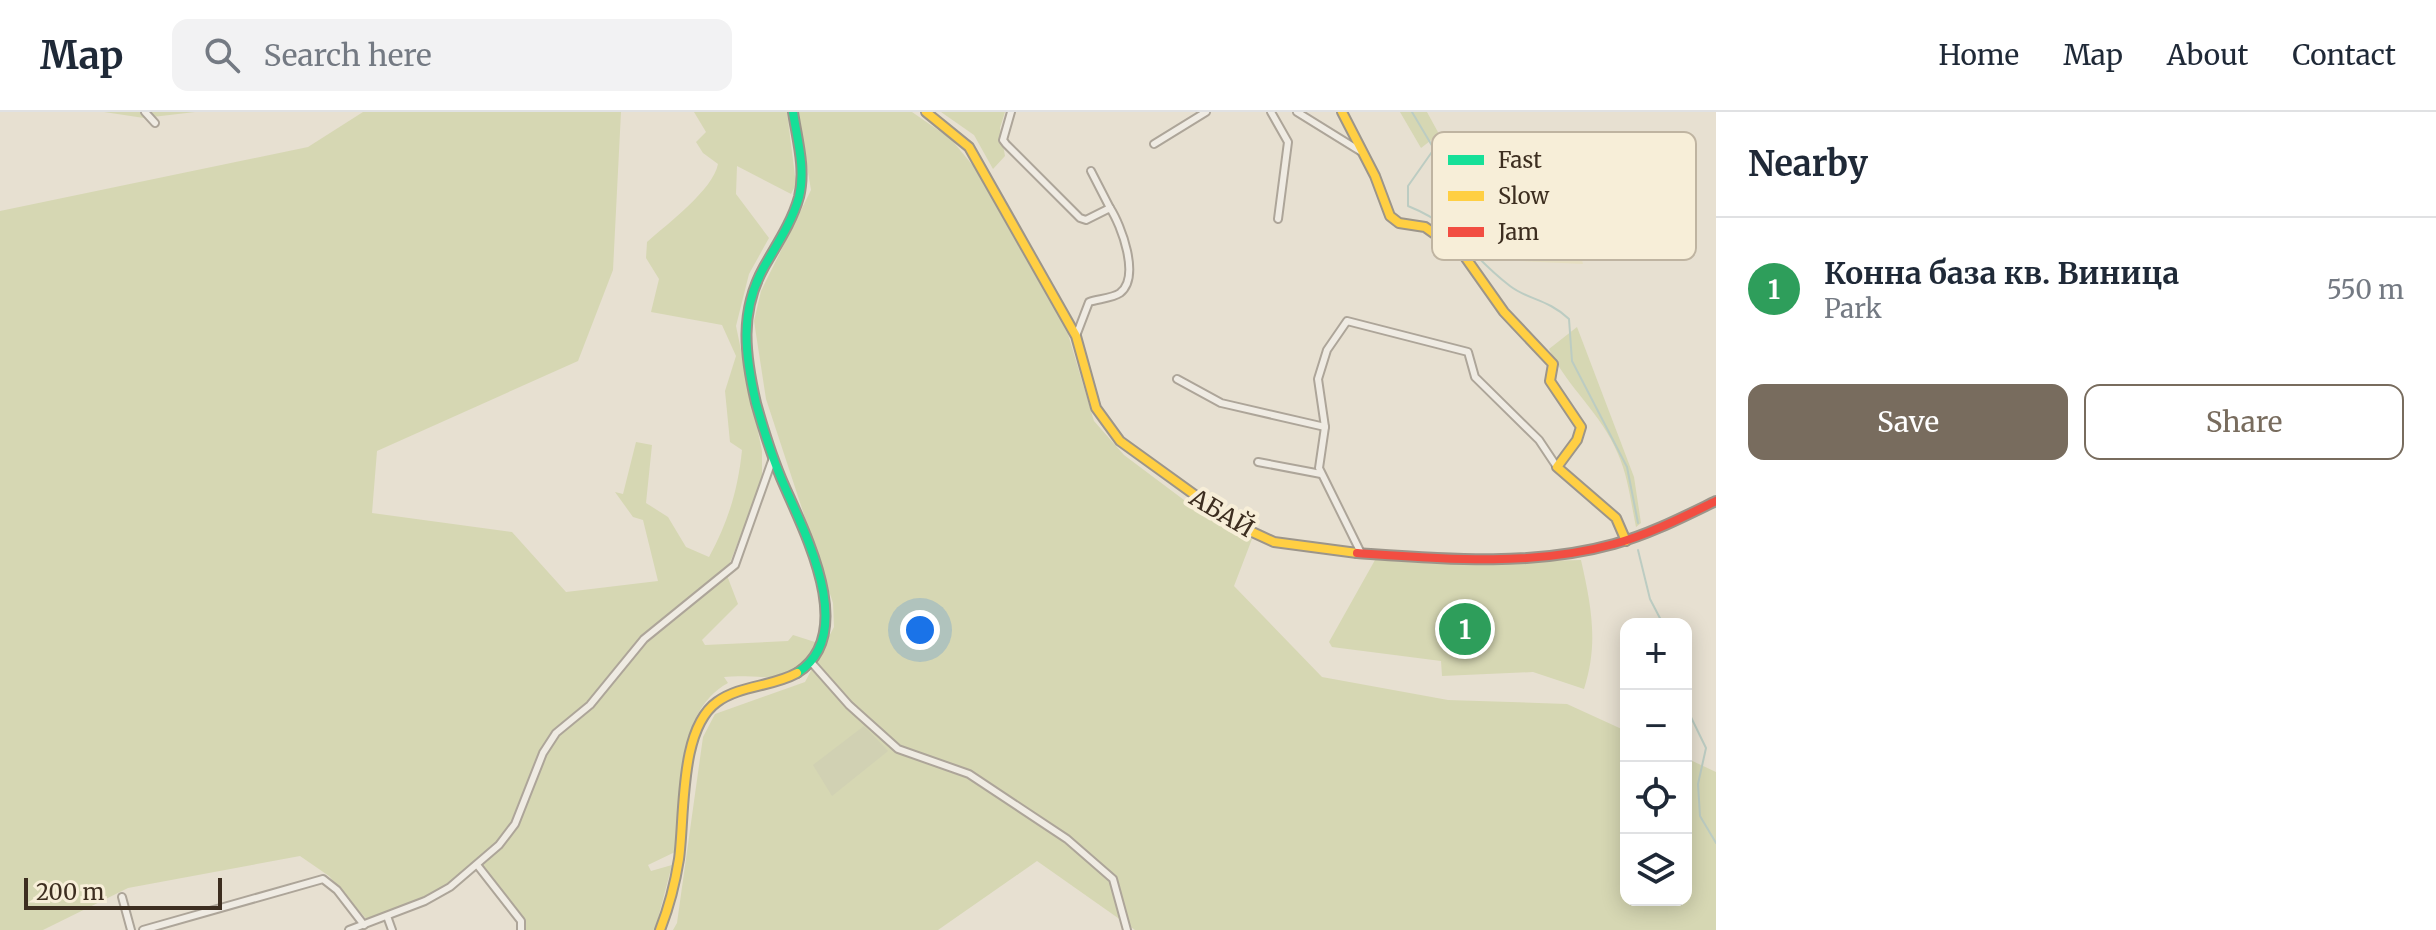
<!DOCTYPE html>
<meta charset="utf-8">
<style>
body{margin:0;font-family:Merriweather,serif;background:#f2f2f3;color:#1f2937}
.controls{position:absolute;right:24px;bottom:24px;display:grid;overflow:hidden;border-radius:16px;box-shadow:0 4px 20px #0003}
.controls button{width:72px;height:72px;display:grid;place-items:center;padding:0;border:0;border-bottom:2px solid #e0e1e3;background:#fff;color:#1f2937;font:40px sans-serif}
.scale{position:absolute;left:24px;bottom:20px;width:198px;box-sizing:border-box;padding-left:8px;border:4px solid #3d2e20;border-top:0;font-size:22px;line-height:28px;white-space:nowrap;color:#3d2e20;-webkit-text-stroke:6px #f7eed8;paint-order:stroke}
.you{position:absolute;left:920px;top:518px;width:28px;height:28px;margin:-20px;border:6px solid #fff;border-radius:50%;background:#1a73e8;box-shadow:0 0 0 12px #1a73e833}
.badge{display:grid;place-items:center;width:52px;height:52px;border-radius:50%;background:#786c5e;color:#fff;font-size:26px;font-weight:700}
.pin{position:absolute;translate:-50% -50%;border:4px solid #fff;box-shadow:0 2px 8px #0006}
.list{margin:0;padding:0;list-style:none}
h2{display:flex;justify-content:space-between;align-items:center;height:104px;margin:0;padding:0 32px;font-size:34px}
h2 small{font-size:26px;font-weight:400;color:#747a83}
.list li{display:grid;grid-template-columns:52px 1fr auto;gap:24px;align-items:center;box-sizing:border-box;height:144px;padding:0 32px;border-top:2px solid #e0e1e3}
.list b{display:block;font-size:30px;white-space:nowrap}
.list p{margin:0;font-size:26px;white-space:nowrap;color:#747a83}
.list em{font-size:26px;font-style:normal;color:#747a83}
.actions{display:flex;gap:16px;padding:24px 32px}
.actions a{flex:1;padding:18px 0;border:2px solid #786c5e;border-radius:16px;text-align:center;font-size:28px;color:#786c5e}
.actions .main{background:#786c5e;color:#fff}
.icon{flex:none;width:44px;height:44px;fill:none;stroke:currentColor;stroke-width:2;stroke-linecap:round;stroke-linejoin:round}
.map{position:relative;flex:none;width:1716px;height:818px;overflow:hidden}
header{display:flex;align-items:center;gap:48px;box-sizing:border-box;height:112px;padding:0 40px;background:#fff;border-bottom:2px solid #e0e1e3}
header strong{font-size:38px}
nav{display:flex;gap:44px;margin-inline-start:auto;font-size:28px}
.search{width:560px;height:72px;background:#f2f2f3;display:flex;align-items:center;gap:20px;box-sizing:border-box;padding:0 28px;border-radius:16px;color:#747a83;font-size:30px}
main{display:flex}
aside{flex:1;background:#fff}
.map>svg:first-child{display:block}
.farmland{fill:#e6dfc2}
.green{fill:#d6d7b3}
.cemetery{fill:#d1d1b3}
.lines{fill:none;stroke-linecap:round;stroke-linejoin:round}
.stream{stroke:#bcccc2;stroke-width:2}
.street-casing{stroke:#ada599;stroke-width:10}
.fast-casing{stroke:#9c958a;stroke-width:12}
.slow-casing{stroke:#9c958a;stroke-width:12}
.jam-casing{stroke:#9c958a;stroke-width:12}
.street{stroke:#efebe3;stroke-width:6}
.fast{stroke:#16e098;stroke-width:8}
.slow{stroke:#ffcf43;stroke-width:8}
.jam{stroke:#f24e42;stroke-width:8}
.labels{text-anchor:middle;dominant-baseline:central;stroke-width:8;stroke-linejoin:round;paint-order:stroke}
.street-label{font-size:24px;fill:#3d2e20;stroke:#f7eed8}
.key{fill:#f7eed8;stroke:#bfb4a1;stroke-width:2}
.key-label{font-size:22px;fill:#3d2e20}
</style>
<header>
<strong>Map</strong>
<div class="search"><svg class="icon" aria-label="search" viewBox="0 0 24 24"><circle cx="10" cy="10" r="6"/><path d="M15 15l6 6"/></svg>Search here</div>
<nav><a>Home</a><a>Map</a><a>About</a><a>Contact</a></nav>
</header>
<main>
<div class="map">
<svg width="1716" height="818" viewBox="0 0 1716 818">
<rect width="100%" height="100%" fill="#e7e0d1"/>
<!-- farmland -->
<polygon class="farmland" points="1561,68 1583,152 1519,149 1497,130 1473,96 1509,88"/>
<!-- green -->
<g class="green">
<polygon points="104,0 195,0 144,6"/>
<path d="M363,0H621L613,158L578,249L377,339L372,401L512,420L566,480L658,469L643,408L633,405L615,380L623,382L636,330L652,333L646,391L668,405L686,435L709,445C728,410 738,378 742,338L730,330L725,279L736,244L722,213L651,200L659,167L646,146L647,130C667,112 713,78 718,52L703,41L696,30L706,20L694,0H787L796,72L791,82L737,54L736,82L769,126L749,162L736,214L762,339V368L726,461L738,492L702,528L705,533L788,529L793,523L818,531C791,579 766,561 724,565L728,571C674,600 681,688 675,740L648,753L651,759L672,753L655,818H521V809L474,751L437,782L368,809L329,764L300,744L128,776L43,818H0V99L308,35Z"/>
<polygon points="798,0 912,0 951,27 974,55 1068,222 1094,309 1124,343 1192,394 1252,427 1234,474 1322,565 1448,588 1567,592 1626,619 1626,788 1686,788 1686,646 1716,660 1716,818 1135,818 1037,749 938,818 673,818 677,811 703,625 715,602 805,570 834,515 833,491 766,287 754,209 761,179 811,78"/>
<polygon points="941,0 1005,0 1000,16 1005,44 993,57 974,23"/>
<polygon points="1400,0 1427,0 1439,22 1421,36"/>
<path d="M1577,215L1634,365L1641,411L1636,415C1631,391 1628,364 1618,342C1602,302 1567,275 1549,237Z"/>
<path d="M1375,448L1440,452L1581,448C1591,493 1599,531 1584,577L1533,560L1442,564L1441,549L1332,535L1329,530Z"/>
</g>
<!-- cemetery -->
<polygon class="cemetery" points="864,614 888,639 832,684 813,653"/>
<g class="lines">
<!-- stream -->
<g class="stream">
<path d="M1412,0L1434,37L1408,74V94C1460,115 1469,143 1510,174C1528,188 1548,187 1569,207L1572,249L1627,355L1638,411"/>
<polyline points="1638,438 1650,487 1663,512"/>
<polyline points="1686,595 1706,636 1698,672 1700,704 1716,731"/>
</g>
<defs>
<g id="street">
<polyline points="145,0 155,11"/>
<path d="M1011,0L1003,28L1006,32L1080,106L1086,108L1110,96C1121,113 1141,165 1120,181C1113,186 1098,187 1089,190L1076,224"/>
<polyline points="1271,0 1288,30 1278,107"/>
<polyline points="1297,0 1360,39"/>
<polyline points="1154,32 1206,0"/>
<polyline points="1091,59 1110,96"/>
<polyline points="1177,267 1221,291 1325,315"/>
<polyline points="1258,350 1321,362"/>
<polyline points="1361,441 1319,356 1325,315 1318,267 1327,238 1347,209 1468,240 1475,265 1539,328 1557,355"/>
<polyline points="811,550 849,593 898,637 969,662 1067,727 1113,767 1127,818"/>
<polyline points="478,754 521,809 521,818"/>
<polyline points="122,785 131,818"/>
<polyline points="387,804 392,818"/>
<polyline points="143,818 323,767 337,778 364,813"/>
<polyline points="349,818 425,789 450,775 499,733 515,712 543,641 556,621 590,593 644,527 735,453 773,346"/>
</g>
<path id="fast" d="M793,0C797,27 806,57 799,85C792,110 777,132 764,155C739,200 745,243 756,291C763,316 771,342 781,366C802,416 860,521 797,561"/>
<g id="slow">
<polyline points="926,0 969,35 1076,224 1096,296 1120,329 1235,412 1274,430 1357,441"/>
<polyline points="1342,0 1375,64 1390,104 1399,111 1425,115 1463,142 1504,200 1553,252 1550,269 1581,315 1577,328 1557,355 1616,406 1626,429"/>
<path d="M660,818C669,795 675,772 679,747C685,704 679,617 717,590C740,573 772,575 797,561"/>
</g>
<path id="jam" d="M1357,441C1442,447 1531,455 1614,432C1650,422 1683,405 1716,389"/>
</defs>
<!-- street casing -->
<use href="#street" class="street-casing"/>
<!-- fast casing -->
<use href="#fast" class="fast-casing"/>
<!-- slow casing -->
<use href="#slow" class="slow-casing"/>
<!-- jam casing -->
<use href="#jam" class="jam-casing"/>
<!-- street -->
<use href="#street" class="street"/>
<!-- fast -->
<use href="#fast" class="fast"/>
<!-- slow -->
<use href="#slow" class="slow"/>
<!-- jam -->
<use href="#jam" class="jam"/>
</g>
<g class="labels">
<!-- street labels -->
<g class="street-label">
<text transform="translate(1222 401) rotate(31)">АБАЙ</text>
</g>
</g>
<!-- legend -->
<rect x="1432" y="20" width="264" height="128" rx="12" class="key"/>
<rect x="1448" y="43" width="36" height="10" fill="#16e098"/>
<rect x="1448" y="79" width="36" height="10" fill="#ffcf43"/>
<rect x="1448" y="115" width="36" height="10" fill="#f24e42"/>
<g class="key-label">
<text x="1498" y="56">Fast</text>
<text x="1498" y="92">Slow</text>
<text x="1498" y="128">Jam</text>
</g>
</svg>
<div class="controls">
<button>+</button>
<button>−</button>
<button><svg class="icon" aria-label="locate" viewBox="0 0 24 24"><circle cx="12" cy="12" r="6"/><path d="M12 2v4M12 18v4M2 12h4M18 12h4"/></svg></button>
<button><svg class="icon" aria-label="layers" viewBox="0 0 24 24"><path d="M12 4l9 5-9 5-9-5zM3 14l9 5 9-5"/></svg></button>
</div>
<div class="scale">200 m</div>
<div class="you"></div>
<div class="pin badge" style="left:1465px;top:517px;background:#2e9e5b">1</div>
</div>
<aside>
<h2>Nearby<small></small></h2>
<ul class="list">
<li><span class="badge" style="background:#2e9e5b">1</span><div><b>Конна база кв. Виница</b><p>Park</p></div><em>550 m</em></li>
</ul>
<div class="actions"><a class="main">Save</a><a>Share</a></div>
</aside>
</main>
